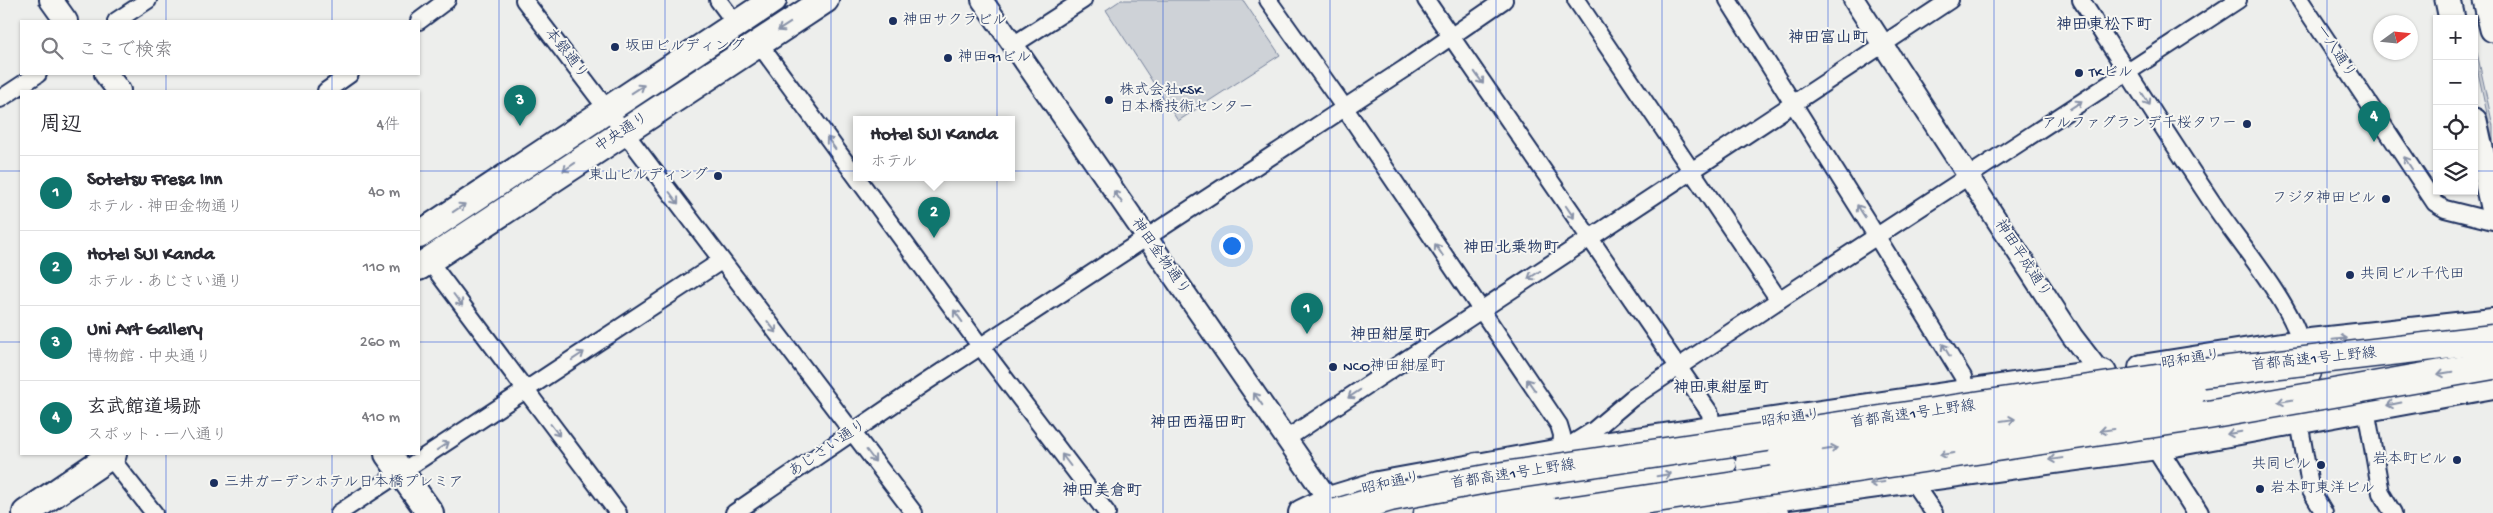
<!DOCTYPE html>
<html lang="ja">
<meta charset="utf-8">
<style>
body{margin:0;font-family:"Gochi Hand","Klee One",sans-serif;background:#f2f2f3;color:#2b2b33}
.controls{position:absolute;right:15px;top:15px;display:grid;overflow:hidden;border-radius:0px;box-shadow:0 1px 4px #0004}
.controls button{width:45px;height:45px;display:grid;place-items:center;padding:0;border:0;border-bottom:1px solid #e1e1e2;background:#fff;color:#2b2b33;font:25px sans-serif}
.compass{position:absolute;left:2373px;top:15px;width:45px;height:45px;border-radius:50%;background:#fff;box-shadow:0 1px 4px #0004;rotate:75deg}
.you{position:absolute;left:1231px;top:245px;width:18px;height:18px;margin:-12px;border:4px solid #fff;border-radius:50%;background:#1a73e8;box-shadow:0 0 0 8px #1a73e833}
.badge{display:grid;place-items:center;width:32px;height:32px;border-radius:50%;background:#0f766e;color:#fff;font-size:16px;font-weight:700}
.pin{position:absolute;translate:-50% -41px;filter:drop-shadow(0 1px 2px #0008)}
.pin::after{content:'';position:absolute;top:26px;width:18px;height:15px;background:inherit;clip-path:polygon(0 0,100% 0,50% 100%)}
.popup{position:absolute;left:853px;top:116px;width:162px;height:65px;box-sizing:border-box;display:grid;place-content:center;border-radius:0px;background:#fff;filter:drop-shadow(0 1px 4px #0005);font-size:16px;white-space:nowrap;color:#7c7c81}
.popup b{font-size:19px;color:#2b2b33}
.popup::after{content:'';position:absolute;left:50%;top:100%;margin-left:-10px;border:10px solid transparent;border-top-color:#fff}
.list{margin:0;padding:0;list-style:none}
h2{display:flex;justify-content:space-between;align-items:center;height:65px;margin:0;padding:0 20px;font-size:21px}
h2 small{font-size:16px;font-weight:400;color:#7c7c81}
.list li{display:grid;grid-template-columns:32px 1fr auto;gap:15px;align-items:center;box-sizing:border-box;height:75px;padding:0 20px;border-top:1px solid #e1e1e2}
.list b{display:block;font-size:19px;white-space:nowrap}
.list p{margin:0;font-size:16px;white-space:nowrap;color:#7c7c81}
.list em{font-size:16px;font-style:normal;color:#7c7c81}
.icon{flex:none;width:28px;height:28px;fill:none;stroke:currentColor;stroke-width:2;stroke-linecap:round;stroke-linejoin:round}
.map{position:relative;flex:none;width:2493px;height:513px;overflow:hidden}
.search{position:absolute;background:#fff;box-shadow:0 1px 4px #0004;left:20px;top:20px;width:400px;height:55px;display:flex;align-items:center;gap:12px;box-sizing:border-box;padding:0 18px;border-radius:0px;color:#7c7c81;font-size:19px}
.panel{position:absolute;background:#fff;box-shadow:0 1px 4px #0004;left:20px;top:90px;width:400px;height:365px;border-radius:0px}
.map>svg:first-child{display:block}
.green{fill:#ced2d7;stroke:#74809a}
.lines{fill:none;stroke-linecap:round;stroke-linejoin:round}
.minor-casing{stroke:#1b2f5e;stroke-width:20}
.tertiary-casing{stroke:#1b2f5e;stroke-width:24}
.secondary-casing{stroke:#1b2f5e;stroke-width:26}
.primary-casing{stroke:#1b2f5e;stroke-width:29}
.trunk-casing{stroke:#1b2f5e;stroke-width:30}
.motorway-casing{stroke:#1b2f5e;stroke-width:31}
.minor{stroke:#f6f6f2;stroke-width:16}
.tertiary{stroke:#f6f6f2;stroke-width:20}
.secondary{stroke:#f6f6f2;stroke-width:22}
.primary{stroke:#f6f6f2;stroke-width:25}
.trunk{stroke:#f6f6f2;stroke-width:26}
.motorway{stroke:#f6f6f2;stroke-width:28}
.motorway-bridge-casing{stroke:#1b2f5e;stroke-width:31;stroke-linecap:butt}
.motorway-bridge{stroke:#f6f6f2;stroke-width:28}
.oneway{stroke:#8892a8}
.grid{fill:none;stroke:#1d4ed8;stroke-width:1;stroke-opacity:0.55}
.poi-dot{fill:#1b2f5e;stroke:#f6f6f2;stroke-width:2}
.labels{text-anchor:middle;dominant-baseline:central;stroke-width:4;stroke-linejoin:round;paint-order:stroke}
.poi-label{font-size:15px;fill:#1b2f5e;stroke:#f6f6f2;text-anchor:start}
.street-label{font-size:15px;fill:#1b2f5e;stroke:#f6f6f2}
.neighbourhood-label{font-size:16px;font-weight:bold;fill:#1b2f5e;stroke:#f6f6f2}
</style>
<div class="map">
<svg width="2493" height="513" viewBox="0 0 2493 513">
<rect width="100%" height="100%" fill="#edeeec"/>
<filter id="ink" filterUnits="userSpaceOnUse"><feTurbulence type="fractalNoise" baseFrequency=".02" numOctaves="2"/><feDisplacementMap in="SourceGraphic" scale="10" xChannelSelector="R" yChannelSelector="G"/><feConvolveMatrix kernelMatrix="1 2 1 2 8 2 1 2 1" color-interpolation-filters="sRGB"/></filter>
<g filter="url(#ink)">
<!-- green -->
<g class="green">
<polygon points="1121,0 1243,0 1280,55 1178,121 1106,10"/>
<polygon points="2474,39 2493,126 2493,141 2474,54"/>
</g>
<g class="lines">
<defs>
<g id="minor">
<polyline points="524,0 914,513"/>
<polyline points="718,0 736,24"/>
<polyline points="1268,0 1344,107 1559,425 1562,435 1561,452"/>
<polyline points="1426,0 1710,413 1712,431"/>
<polyline points="1576,0 1779,300"/>
<polyline points="1728,0 1877,237 1963,377 1965,394"/>
<path d="M2081,0C2126,70 2171,141 2218,211C2243,247 2290,303 2301,343"/>
<polyline points="2300,0 2435,203 2445,209 2493,221"/>
<polyline points="116,21 148,0"/>
<polyline points="419,21 447,0"/>
<polyline points="759,44 981,347 1107,513"/>
<polyline points="1013,45 1083,0"/>
<polyline points="326,91 350,74"/>
<polyline points="0,99 38,74"/>
<polyline points="429,261 618,513"/>
<polyline points="2366,409 2381,493 2393,513"/>
<polyline points="2299,421 2311,491 2324,513"/>
<polyline points="1286,439 1950,0"/>
<polyline points="1567,447 1594,430 1632,398 1779,300 2238,0"/>
<polyline points="109,456 154,513"/>
<polyline points="1910,478 1934,513"/>
<polyline points="1770,498 1780,513"/>
<polyline points="339,513 721,261"/>
<polyline points="734,513 923,384 1404,69 1504,0"/>
</g>
<g id="tertiary">
<polyline points="982,0 1337,512"/>
<polyline points="1854,0 2072,336 2108,383"/>
<polyline points="2149,436 2198,513"/>
</g>
<g id="secondary">
<polyline points="51,0 66,21"/>
<polyline points="106,74 119,91"/>
</g>
<g id="primary">
<polyline points="2448,0 2452,19"/>
<polyline points="2486,0 2493,29"/>
<polyline points="2474,121 2493,207"/>
</g>
<g id="trunk">
<polyline points="419,235 773,0"/>
<polyline points="419,267 825,0"/>
<polyline points="2142,368 2301,343 2493,322"/>
<polyline points="388,454 430,513"/>
<polyline points="26,513 113,454"/>
<polyline points="1302,513 1329,500 1378,485 1561,452 2103,373"/>
<polyline points="1664,513 2157,446 2493,385"/>
</g>
<g id="motorway">
<polyline points="2191,394 2307,372"/>
<polyline points="1750,462 1782,457"/>
<polyline points="1477,467 1548,481 1600,484 1722,466"/>
<polyline points="1428,513 1483,504 1582,498"/>
</g>
</defs>
<!-- minor casing -->
<use href="#minor" class="minor-casing"/>
<!-- tertiary casing -->
<use href="#tertiary" class="tertiary-casing"/>
<!-- secondary casing -->
<use href="#secondary" class="secondary-casing"/>
<!-- primary casing -->
<use href="#primary" class="primary-casing"/>
<!-- trunk casing -->
<use href="#trunk" class="trunk-casing"/>
<!-- motorway casing -->
<use href="#motorway" class="motorway-casing"/>
<!-- minor -->
<use href="#minor" class="minor"/>
<!-- tertiary -->
<use href="#tertiary" class="tertiary"/>
<!-- secondary -->
<use href="#secondary" class="secondary"/>
<!-- primary -->
<use href="#primary" class="primary"/>
<!-- trunk -->
<use href="#trunk" class="trunk"/>
<!-- motorway -->
<use href="#motorway" class="motorway"/>
<defs>
<g id="motorway-bridge">
<polyline points="1782,457 1969,426 2191,394"/>
<polyline points="1337,513 1390,497 1497,477 2177,376 2493,339"/>
<polyline points="1556,513 2208,415 2493,365"/>
</g>
</defs>
<!-- motorway-bridge casing -->
<use href="#motorway-bridge" class="motorway-bridge-casing"/>
<!-- motorway-bridge -->
<use href="#motorway-bridge" class="motorway-bridge"/>
</g>
<!-- one-way arrows -->
<defs><path id="oneway-shaft" d="M-6 0H5M1.5-3L5.5 0L1.5 3" fill="none" stroke-width="1.6" stroke-linecap="round" stroke-linejoin="round" transform="scale(1.25)"/></defs>
<g class="oneway">
<use href="#oneway-shaft" transform="translate(784 27) rotate(147)"/>
<use href="#oneway-shaft" transform="translate(1479 78) rotate(55)"/>
<use href="#oneway-shaft" transform="translate(638 89) rotate(-33)"/>
<use href="#oneway-shaft" transform="translate(2146 99) rotate(57)"/>
<use href="#oneway-shaft" transform="translate(2076 105) rotate(-33)"/>
<use href="#oneway-shaft" transform="translate(831 143) rotate(-126)"/>
<use href="#oneway-shaft" transform="translate(2408 163) rotate(-123)"/>
<use href="#oneway-shaft" transform="translate(569 167) rotate(146)"/>
<use href="#oneway-shaft" transform="translate(1118 197) rotate(-125)"/>
<use href="#oneway-shaft" transform="translate(674 198) rotate(53)"/>
<use href="#oneway-shaft" transform="translate(459 208) rotate(-34)"/>
<use href="#oneway-shaft" transform="translate(1861 211) rotate(-123)"/>
<use href="#oneway-shaft" transform="translate(1570 212) rotate(56)"/>
<use href="#oneway-shaft" transform="translate(1439 250) rotate(-124)"/>
<use href="#oneway-shaft" transform="translate(1534 275) rotate(146)"/>
<use href="#oneway-shaft" transform="translate(458 300) rotate(53)"/>
<use href="#oneway-shaft" transform="translate(958 316) rotate(-126)"/>
<use href="#oneway-shaft" transform="translate(772 327) rotate(52)"/>
<use href="#oneway-shaft" transform="translate(2340 339) rotate(-6)"/>
<use href="#oneway-shaft" transform="translate(1946 350) rotate(-121)"/>
<use href="#oneway-shaft" transform="translate(578 356) rotate(-34)"/>
<use href="#oneway-shaft" transform="translate(2445 373) rotate(170)"/>
<use href="#oneway-shaft" transform="translate(1531 385) rotate(-125)"/>
<use href="#oneway-shaft" transform="translate(1354 394) rotate(146)"/>
<use href="#oneway-shaft" transform="translate(1258 399) rotate(-125)"/>
<use href="#oneway-shaft" transform="translate(2285 401) rotate(170)"/>
<use href="#oneway-shaft" transform="translate(2394 404) rotate(169)"/>
<use href="#oneway-shaft" transform="translate(2008 420) rotate(-8)"/>
<use href="#oneway-shaft" transform="translate(555 430) rotate(53)"/>
<use href="#oneway-shaft" transform="translate(2107 430) rotate(172)"/>
<use href="#oneway-shaft" transform="translate(2234 433) rotate(170)"/>
<use href="#oneway-shaft" transform="translate(443 446) rotate(-34)"/>
<use href="#oneway-shaft" transform="translate(1830 449) rotate(-9)"/>
<use href="#oneway-shaft" transform="translate(1947 454) rotate(172)"/>
<use href="#oneway-shaft" transform="translate(871 456) rotate(53)"/>
<use href="#oneway-shaft" transform="translate(2056 459) rotate(172)"/>
<use href="#oneway-shaft" transform="translate(1066 460) rotate(-127)"/>
<use href="#oneway-shaft" transform="translate(1664 475) rotate(-9)"/>
<use href="#oneway-shaft" transform="translate(1877 483) rotate(172)"/>
</g>
</g>
<!-- grid -->
<path class="grid" d="M166,0V21M332,0V21M499,0V513M665,0V513M831,0V513M997,0V513M1163,0V513M1330,0V513M1496,0V513M1662,0V513M1828,0V513M1994,0V513M2161,0V513M2327,0V513M166,74V91M332,74V91M0,171H21M419,171H2437M2474,171H2493M0,342H21M419,342H2493M166,454V513M332,454V513"/>
<!-- markers -->
<g class="poi-dot">
<circle cx="893" cy="21" r="5"/>
<circle cx="615" cy="47" r="5"/>
<circle cx="948" cy="58" r="5"/>
<circle cx="2079" cy="73" r="5"/>
<circle cx="1109" cy="100" r="5"/>
<circle cx="2247" cy="124" r="5"/>
<circle cx="718" cy="176" r="5"/>
<circle cx="2386" cy="199" r="5"/>
<circle cx="2350" cy="275" r="5"/>
<circle cx="1333" cy="367" r="5"/>
<circle cx="2457" cy="460" r="5"/>
<circle cx="2321" cy="465" r="5"/>
<circle cx="214" cy="483" r="5"/>
<circle cx="2260" cy="489" r="5"/>
</g>
<g class="labels">
<!-- poi labels -->
<g class="poi-label">
<text x="903" y="21">神田サクラビル</text>
<text x="625" y="47">坂田ビルディング</text>
<text x="958" y="58">神田91ビル</text>
<text x="2089" y="73">TKビル</text>
<text x="1119" y="91">株式会社KSK<tspan x="1119" dy="17">日本橋技術センター</tspan></text>
<text x="2237" y="124" text-anchor="end">アルファグランデ千桜タワー</text>
<text x="708" y="176" text-anchor="end">東山ビルディング</text>
<text x="2376" y="199" text-anchor="end">フジタ神田ビル</text>
<text x="2360" y="275">共同ビル千代田</text>
<text x="1343" y="367">NCO神田紺屋町</text>
<text x="2447" y="460" text-anchor="end">岩本町ビル</text>
<text x="2311" y="465" text-anchor="end">共同ビル</text>
<text x="224" y="483">三井ガーデンホテル日本橋プレミア</text>
<text x="2270" y="489">岩本町東洋ビル</text>
</g>
<!-- street labels -->
<g class="street-label">
<text transform="translate(2335 52) rotate(57)">一八通り</text>
<text transform="translate(566 54) rotate(52)">本銀通り</text>
<text transform="translate(622 133) rotate(-33)">中央通り</text>
<text transform="translate(1160 257) rotate(55)">神田金物通り</text>
<text transform="translate(2022 259) rotate(57)">神田平成通り</text>
<text transform="translate(2191 360) rotate(-9)">昭和通り</text>
<text transform="translate(2314 360) rotate(-6)">首都高速1号上野線</text>
<text transform="translate(1913 415) rotate(-8)">首都高速1号上野線</text>
<text transform="translate(1791 419) rotate(-8)">昭和通り</text>
<text transform="translate(828 449) rotate(-34)">あじさい通り</text>
<text transform="translate(1513 475) rotate(-9)">首都高速1号上野線</text>
<text transform="translate(1391 484) rotate(-13)">昭和通り</text>
</g>
<!-- neighbourhood labels -->
<g class="neighbourhood-label">
<text x="2104" y="26">神田東松下町</text>
<text x="1828" y="39">神田富山町</text>
<text x="1511" y="249">神田北乗物町</text>
<text x="1390" y="336">神田紺屋町</text>
<text x="1721" y="389">神田東紺屋町</text>
<text x="1198" y="424">神田西福田町</text>
<text x="1102" y="492">神田美倉町</text>
</g>
</g>
</svg>
<div class="controls">
<button>+</button>
<button>−</button>
<button><svg class="icon" aria-label="locate" viewBox="0 0 24 24"><circle cx="12" cy="12" r="6"/><path d="M12 2v4M12 18v4M2 12h4M18 12h4"/></svg></button>
<button><svg class="icon" aria-label="layers" viewBox="0 0 24 24"><path d="M12 4l9 5-9 5-9-5zM3 14l9 5 9-5"/></svg></button>
</div>
<svg class="compass" viewBox="-18 -18 36 36"><path d="M0-13l5 13h-10z" fill="#e53935"/><path d="M0 13l5-13h-10z" fill="#7c7c81"/></svg>
<div class="you"></div>
<div class="pin badge" style="left:1307px;top:334px">1</div>
<div class="pin badge" style="left:934px;top:238px">2</div>
<div class="popup"><b>Hotel SUI Kanda</b>ホテル</div>
<div class="pin badge" style="left:520px;top:126px">3</div>
<div class="pin badge" style="left:2374px;top:142px">4</div>
<div class="search"><svg class="icon" aria-label="search" viewBox="0 0 24 24"><circle cx="10" cy="10" r="6"/><path d="M15 15l6 6"/></svg>ここで検索</div>
<section class="panel">
<h2>周辺<small>4件</small></h2>
<ul class="list">
<li><span class="badge">1</span><div><b>Sotetsu Fresa Inn</b><p>ホテル · 神田金物通り</p></div><em>40 m</em></li>
<li><span class="badge">2</span><div><b>Hotel SUI Kanda</b><p>ホテル · あじさい通り</p></div><em>110 m</em></li>
<li><span class="badge">3</span><div><b>Uni Art Gallery</b><p>博物館 · 中央通り</p></div><em>260 m</em></li>
<li><span class="badge">4</span><div><b>玄武館道場跡</b><p>スポット · 一八通り</p></div><em>410 m</em></li>
</ul>
</section>
</div>
